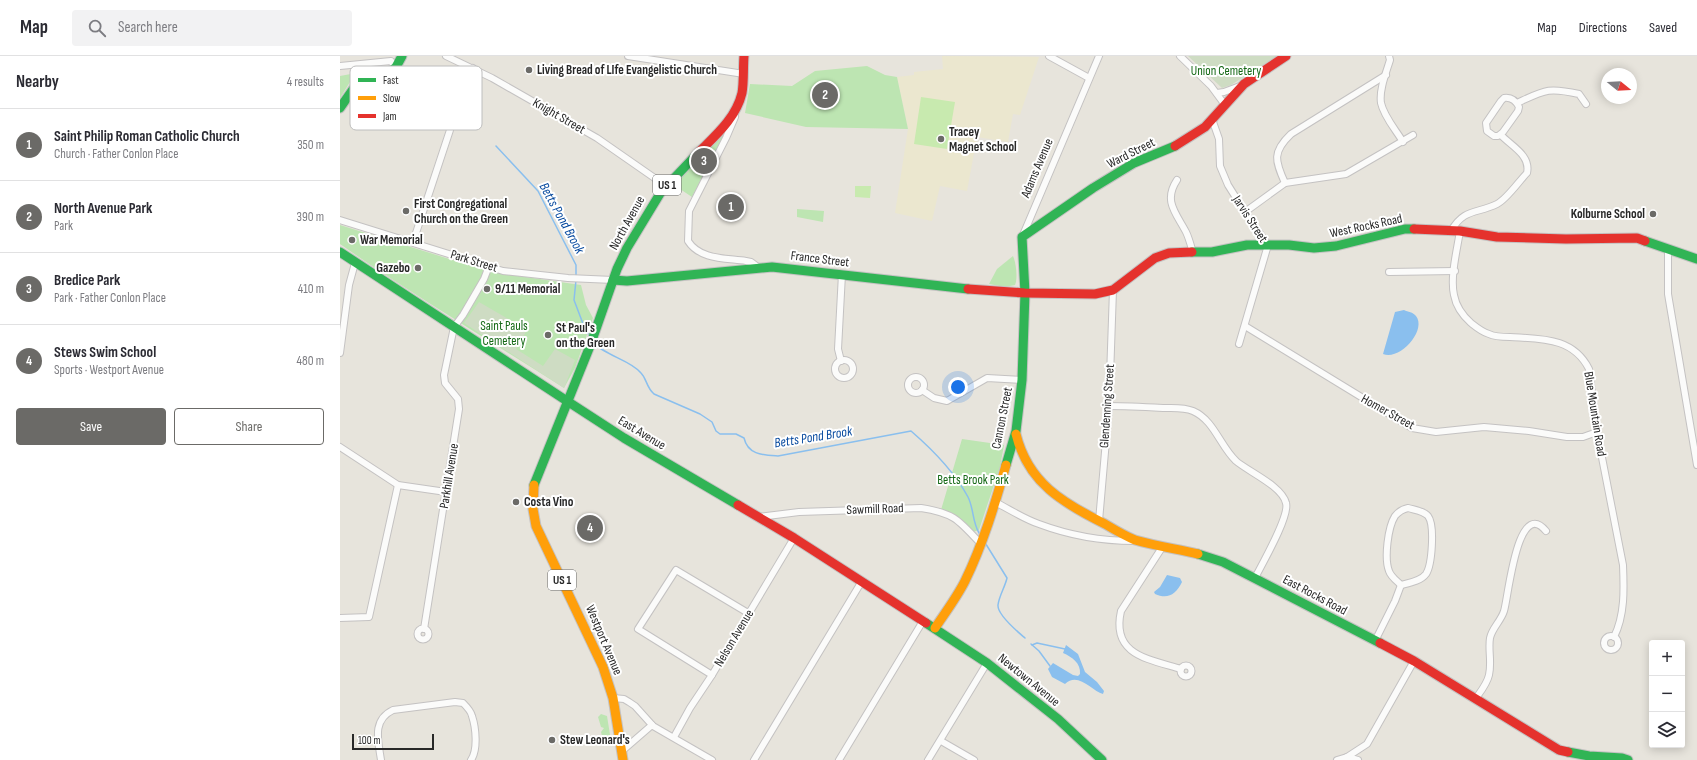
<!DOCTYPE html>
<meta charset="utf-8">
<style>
body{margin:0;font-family:"Sofia Sans Condensed",sans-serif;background:#f2f2f3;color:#2b2b33}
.controls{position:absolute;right:12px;bottom:12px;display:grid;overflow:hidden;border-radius:4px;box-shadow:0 2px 10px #0003}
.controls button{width:36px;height:36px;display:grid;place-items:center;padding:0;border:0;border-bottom:1px solid #e1e1e2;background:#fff;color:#2b2b33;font:20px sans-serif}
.compass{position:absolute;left:1261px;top:12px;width:36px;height:36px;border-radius:50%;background:#fff;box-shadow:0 2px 10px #0003;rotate:108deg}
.scale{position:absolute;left:12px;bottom:10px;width:82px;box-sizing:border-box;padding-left:4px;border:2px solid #282828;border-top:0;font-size:11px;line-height:14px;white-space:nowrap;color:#282828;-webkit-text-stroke:3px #fff;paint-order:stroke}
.you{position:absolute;left:618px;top:331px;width:14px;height:14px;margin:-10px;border:3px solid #fff;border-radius:50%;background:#1a73e8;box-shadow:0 0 0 6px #1a73e833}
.badge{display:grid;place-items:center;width:26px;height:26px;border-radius:50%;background:#6b6a67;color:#fff;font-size:13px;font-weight:700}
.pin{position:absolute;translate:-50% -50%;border:2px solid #fff;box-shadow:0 1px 4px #0006}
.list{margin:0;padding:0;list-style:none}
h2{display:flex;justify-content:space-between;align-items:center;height:52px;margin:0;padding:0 16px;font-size:17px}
h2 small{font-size:13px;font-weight:400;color:#7c7c81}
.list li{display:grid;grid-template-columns:26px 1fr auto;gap:12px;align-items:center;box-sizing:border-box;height:72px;padding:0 16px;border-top:1px solid #e1e1e2}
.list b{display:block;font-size:15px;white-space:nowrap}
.list p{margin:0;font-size:13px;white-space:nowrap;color:#7c7c81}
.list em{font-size:13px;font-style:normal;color:#7c7c81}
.actions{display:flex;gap:8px;padding:12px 16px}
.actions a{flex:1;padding:9px 0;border:1px solid #6b6a67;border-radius:4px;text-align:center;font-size:14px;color:#6b6a67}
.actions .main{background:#6b6a67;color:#fff}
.icon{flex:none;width:22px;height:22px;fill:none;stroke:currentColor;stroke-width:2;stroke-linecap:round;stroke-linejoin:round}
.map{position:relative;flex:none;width:1357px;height:704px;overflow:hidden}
header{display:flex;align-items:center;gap:24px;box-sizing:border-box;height:56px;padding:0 20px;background:#fff;border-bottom:1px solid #e1e1e2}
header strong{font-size:19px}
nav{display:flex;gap:22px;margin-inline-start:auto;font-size:14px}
.search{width:280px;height:36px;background:#f2f2f3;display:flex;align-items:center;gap:10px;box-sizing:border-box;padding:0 14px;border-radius:4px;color:#7c7c81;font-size:15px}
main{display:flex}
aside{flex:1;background:#fff}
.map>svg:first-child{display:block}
.education{fill:#ebe7cf}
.green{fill:#bde5b2}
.cemetery{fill:#cedcc3}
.pitch{fill:#c8eaaf}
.water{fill:#8abfee}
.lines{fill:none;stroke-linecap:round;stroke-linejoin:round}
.stream{stroke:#8abfee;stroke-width:1.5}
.street-casing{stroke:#c4c2c2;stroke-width:8}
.fast-casing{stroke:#c4c2c2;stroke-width:11}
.slow-casing{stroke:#c4c2c2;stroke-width:11}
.jam-casing{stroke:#c4c2c2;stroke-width:11}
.street{stroke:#fbfbfa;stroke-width:6}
.fast{stroke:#30b455;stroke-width:9}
.slow{stroke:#ff9f0a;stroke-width:9}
.jam{stroke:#e5322d;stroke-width:9}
.poi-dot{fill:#6b6a67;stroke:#fff;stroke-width:1.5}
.labels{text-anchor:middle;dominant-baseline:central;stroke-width:4;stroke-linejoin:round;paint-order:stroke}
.shield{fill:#fff;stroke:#686868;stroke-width:1}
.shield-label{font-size:12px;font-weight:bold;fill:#282828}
.poi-label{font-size:13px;font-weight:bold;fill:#282828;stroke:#fff;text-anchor:start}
.park-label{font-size:13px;fill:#146815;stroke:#fff}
.street-label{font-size:13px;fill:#282828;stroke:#fff}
.water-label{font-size:14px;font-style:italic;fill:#05489e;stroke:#fff}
.key{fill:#fff;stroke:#bebebe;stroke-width:1}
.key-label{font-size:11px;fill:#282828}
</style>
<header>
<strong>Map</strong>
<div class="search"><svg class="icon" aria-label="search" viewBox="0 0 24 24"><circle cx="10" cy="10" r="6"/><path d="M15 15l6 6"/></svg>Search here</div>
<nav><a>Map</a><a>Directions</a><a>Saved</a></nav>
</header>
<main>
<aside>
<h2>Nearby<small>4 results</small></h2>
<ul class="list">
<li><span class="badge">1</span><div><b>Saint Philip Roman Catholic Church</b><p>Church · Father Conlon Place</p></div><em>350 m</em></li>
<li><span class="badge">2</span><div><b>North Avenue Park</b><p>Park</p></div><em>390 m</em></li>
<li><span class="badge">3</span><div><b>Bredice Park</b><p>Park · Father Conlon Place</p></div><em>410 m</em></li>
<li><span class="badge">4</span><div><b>Stews Swim School</b><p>Sports · Westport Avenue</p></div><em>480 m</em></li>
</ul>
<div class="actions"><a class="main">Save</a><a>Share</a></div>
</aside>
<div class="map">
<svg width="1357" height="704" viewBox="0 0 1357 704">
<rect width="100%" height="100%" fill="#e7e4dc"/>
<!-- education -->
<polygon class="education" points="602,0 699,1 680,59 673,58 668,86 637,81 627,135 600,130 592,165 555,157 568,73 557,21 574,19 574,16 603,13"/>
<!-- green -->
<g class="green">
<polygon points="527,10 545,19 557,21 568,73 466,71 405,57 410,28 452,30 475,15"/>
<polygon points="27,15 10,26 0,42 0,20"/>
<polygon points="382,78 384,80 352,141 334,129"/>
<polygon points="457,153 484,155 483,166 457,161"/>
<path d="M0,169L132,210L165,218L241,229L246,249L253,262L235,312L224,332C149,284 73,239 0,188Z"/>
<path d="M673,200C676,206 678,223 675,229L665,231L649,228L657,213Z"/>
<path d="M622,383L664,389L660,411L639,474L633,476C625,465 614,458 601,454Z"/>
<polygon points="261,658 267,660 271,685 267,689 264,688 261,676 264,672 261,671 258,661"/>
</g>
<!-- cemetery -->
<g class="cemetery">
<polygon points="848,0 937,0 891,29 882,32"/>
<polygon points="139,246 187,274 176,293 203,310 215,293 235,304 224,332 124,267"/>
</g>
<!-- pitch -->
<g class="pitch">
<polygon points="581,41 615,46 607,93 574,88"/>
<polygon points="515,130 531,130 530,142 515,141"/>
</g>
<!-- water -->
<g class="water">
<path d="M1064,254C1068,256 1073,256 1076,260C1087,274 1060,305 1043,298L1055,256Z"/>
<path d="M827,519L840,522L842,526C836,538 828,544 815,538L814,536L820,531Z"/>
<path d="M726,589L738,598L745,616L757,626L764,635L763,638C752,635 738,615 725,628L712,621L708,613L713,607L733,619L738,620L740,618C741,607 732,601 723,597Z"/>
</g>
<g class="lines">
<!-- stream -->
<g class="stream">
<polyline points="156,90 198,135 236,209 236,221"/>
<polyline points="236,224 234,244 245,273 249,279"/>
<path d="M255,287C263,299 291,304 301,317C307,323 306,331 314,338L360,358L372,366L376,375L380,378H396L404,382C408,399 423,399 438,400L571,375C593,394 614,415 628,441C634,453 632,465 639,477"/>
<path d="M644,485L667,522C665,531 659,540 658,549C657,559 678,576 685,582"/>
<polyline points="691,588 699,595 710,610"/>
<polyline points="692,589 697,587 725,593"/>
</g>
<defs>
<g id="street">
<polyline points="106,0 152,22 257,82 326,130"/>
<polyline points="288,0 404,18"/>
<polyline points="709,0 749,22"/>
<polyline points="840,0 871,30 885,49"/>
<path d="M1049,0L1050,4C1046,17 1039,34 1041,47C1044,61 1056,74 1063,86"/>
<polyline points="0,10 51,5 55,11 114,45 133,12"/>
<polyline points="877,37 884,36 900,30"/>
<path d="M1164,42C1171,41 1176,45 1179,51L1178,55L1163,76L1158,80H1154L1147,75L1146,67L1161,45Z"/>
<path d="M1177,47C1205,34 1208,31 1239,38L1246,48"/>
<path d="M395,61L386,82L349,155L348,185C360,204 386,202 406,205L411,206L419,212"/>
<polyline points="872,63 879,83 880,110 888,129 905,156 928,189 899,288"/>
<path d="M837,124C823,145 836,157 846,176C849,182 851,190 853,197"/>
<path d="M945,127C935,105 932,96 951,78L1046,19"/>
<polyline points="905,156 945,127 1006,118 1073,79"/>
<polyline points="0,164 163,215 228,222 273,224"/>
<path d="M1111,175C1124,152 1137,158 1157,148C1167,143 1179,125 1187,117C1191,99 1171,90 1161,79"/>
<path d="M1120,175C1117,194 1110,221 1114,239C1116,250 1122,259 1131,267C1136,271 1142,276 1149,278C1155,281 1163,281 1170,281C1201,283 1233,281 1249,313L1257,376L1283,509C1284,533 1285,559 1274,581"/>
<polyline points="683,179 759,0"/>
<polyline points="73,186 110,74"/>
<polyline points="1328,192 1328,238 1357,409"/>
<polyline points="1049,216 1115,215"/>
<polyline points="905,270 1072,372 1096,376 1144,371 1189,375 1227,381 1243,381 1257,376"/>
<polyline points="0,297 9,229 15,207"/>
<circle cx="504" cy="313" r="9"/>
<polyline points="501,305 498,293 502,218"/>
<circle cx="576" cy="329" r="8"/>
<polyline points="582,334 594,342 607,345 647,322 682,324"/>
<path d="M769,350C787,350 805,351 823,352C833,352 844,351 853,355C874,364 880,390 896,405C909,416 942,430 946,447C950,460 922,508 915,522"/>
<polyline points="0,391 58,429 106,436"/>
<path d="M655,446C669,453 684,463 699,468C731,480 760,485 794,485"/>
<path d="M1068,452C1075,454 1084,455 1088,460C1095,469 1092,509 1086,518C1081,525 1069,527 1061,529C1057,525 1051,521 1049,515C1044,502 1048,471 1055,460C1059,455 1063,453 1068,452Z"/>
<path d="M419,461L459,456L581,452C613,457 618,463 639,486"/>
<polyline points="759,465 769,350 773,234"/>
<path d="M823,490L781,555C771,599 808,603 841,613"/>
<polyline points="0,562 29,561 58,429"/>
<circle cx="83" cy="578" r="5.5"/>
<polyline points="84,573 119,353 118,343 105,327 104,319 114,271 123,259 144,223 149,210"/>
<circle cx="1271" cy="587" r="7"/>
<polyline points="1035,585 1055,545 1061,529"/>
<circle cx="846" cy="615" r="5.5"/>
<polyline points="372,619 298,573 336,514 408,557"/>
<polyline points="273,642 284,643 289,646 295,650 313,670 372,704"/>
<path d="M1136,642C1141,635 1147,628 1149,619C1152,606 1148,594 1150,582C1152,572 1161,565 1164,555C1168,544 1177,440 1206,475"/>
<polyline points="334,681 350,652 372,619 454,482"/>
<polyline points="601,685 634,704"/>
<polyline points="282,695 312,669"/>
<polyline points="1007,701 1018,704"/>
<path d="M41,704C38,684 32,664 53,654L115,646L123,647C126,650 131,655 132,660C136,672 138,694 131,704"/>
<polyline points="414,704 522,525"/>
<polyline points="499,704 583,565"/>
<polyline points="588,704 647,607"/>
<polyline points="997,704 1007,701 1027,688 1074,605"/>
</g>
<g id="fast">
<polyline points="0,52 16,29 52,14 56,11 62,0"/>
<polyline points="1305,185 1357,203"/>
<polyline points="0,196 227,345"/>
<polyline points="852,196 872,196 907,189 949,189 974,192 996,190 1065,173 1074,173"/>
<polyline points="273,224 287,225 432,211 628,233"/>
<polyline points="227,345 284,382 398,449"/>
<polyline points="666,409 676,375 682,324 685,237 682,181 753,132 794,107 835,90"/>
<polyline points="194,429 250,290 277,213 287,192 321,136 359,96"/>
<polyline points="858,498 883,506 1040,587"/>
<polyline points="586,567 647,607 718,663 762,704"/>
<polyline points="1228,696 1249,700 1282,702 1288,704"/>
</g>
<g id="slow">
<path d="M676,378C688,427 723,447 765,468C775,474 785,480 795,484C816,490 837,493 858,498"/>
<polyline points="194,429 193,453 196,470 263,611 273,642 283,704"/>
<path d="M595,572C605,557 617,541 625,525C643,488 655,448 666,409"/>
</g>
<g id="jam">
<polyline points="835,90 865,71 904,28 946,0"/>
<path d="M359,96C376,79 396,62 402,37C404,26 403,12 404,0"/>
<polyline points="1074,173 1120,175 1157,181 1226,183 1297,182 1305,185"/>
<polyline points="628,233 685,237 755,238 773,234 815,202 829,197 852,196"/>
<polyline points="398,449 454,482 586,567"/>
<polyline points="1040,587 1074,605 1219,694 1228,696"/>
</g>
</defs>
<!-- street casing -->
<use href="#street" class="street-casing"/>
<!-- fast casing -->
<use href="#fast" class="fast-casing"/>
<!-- slow casing -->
<use href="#slow" class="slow-casing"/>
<!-- jam casing -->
<use href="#jam" class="jam-casing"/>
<!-- street -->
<use href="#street" class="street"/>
<!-- fast -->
<use href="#fast" class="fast"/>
<!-- slow -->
<use href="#slow" class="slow"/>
<!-- jam -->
<use href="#jam" class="jam"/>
</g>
<!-- markers -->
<g class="poi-dot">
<circle cx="189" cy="14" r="4"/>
<circle cx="601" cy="83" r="4"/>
<circle cx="66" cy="155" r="4"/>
<circle cx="1313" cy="158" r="4"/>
<circle cx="12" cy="184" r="4"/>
<circle cx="78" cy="212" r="4"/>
<circle cx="147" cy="233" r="4"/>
<circle cx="208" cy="279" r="4"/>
<circle cx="176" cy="446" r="4"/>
<circle cx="212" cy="684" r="4"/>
</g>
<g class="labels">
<!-- shield labels -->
<g class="shield">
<rect x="313" y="119" width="28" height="20" rx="3"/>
<rect x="208" y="514" width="28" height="20" rx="3"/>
</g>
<g class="shield-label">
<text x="327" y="129">US 1</text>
<text x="222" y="524">US 1</text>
</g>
<!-- poi labels -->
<g class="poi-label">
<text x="197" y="14">Living Bread of LIfe Evangelistic Church</text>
<text x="609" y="76">Tracey<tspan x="609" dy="15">Magnet School</tspan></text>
<text x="74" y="148">First Congregational<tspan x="74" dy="15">Church on the Green</tspan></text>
<text x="1305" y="158" text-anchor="end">Kolburne School</text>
<text x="20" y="184">War Memorial</text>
<text x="70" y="212" text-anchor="end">Gazebo</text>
<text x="155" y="233">9/11 Memorial</text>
<text x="216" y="272">St Paul's<tspan x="216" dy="15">on the Green</tspan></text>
<text x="184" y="446">Costa Vino</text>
<text x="220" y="684">Stew Leonard's</text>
</g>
<!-- park labels -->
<g class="park-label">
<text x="886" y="15">Union Cemetery</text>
<text x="164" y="270">Saint Pauls<tspan x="164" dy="15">Cemetery</tspan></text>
<text x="633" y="424">Betts Brook Park</text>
</g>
<!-- street labels -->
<g class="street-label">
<text transform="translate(219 60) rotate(30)">Knight Street</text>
<text transform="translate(791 97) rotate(-27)">Ward Street</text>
<text transform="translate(697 112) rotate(-67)">Adams Avenue</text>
<text transform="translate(910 163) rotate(57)">Jarvis Street</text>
<text transform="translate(287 167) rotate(-61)">North Avenue</text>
<text transform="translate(1026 170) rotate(-12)">West Rocks Road</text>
<text transform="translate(480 203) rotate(7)">France Street</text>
<text transform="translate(134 205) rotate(17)">Park Street</text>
<text transform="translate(767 350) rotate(-86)">Glendenning Street</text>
<text transform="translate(1048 356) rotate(29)">Homer Street</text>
<text transform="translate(1255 358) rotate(81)">Blue Mountain Road</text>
<text transform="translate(662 362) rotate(-79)">Cannon Street</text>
<text transform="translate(302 377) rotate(31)">East Avenue</text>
<text transform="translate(109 420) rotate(-81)">Parkhill Avenue</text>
<text transform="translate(535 453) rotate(-2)">Sawmill Road</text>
<text transform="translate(975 539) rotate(28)">East Rocks Road</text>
<text transform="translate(394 582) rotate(-59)">Nelson Avenue</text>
<text transform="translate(264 584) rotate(67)">Westport Avenue</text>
<text transform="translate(689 624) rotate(39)">Newtown Avenue</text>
</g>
<!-- water labels -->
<g class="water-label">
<text transform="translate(222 162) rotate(61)">Betts Pond Brook</text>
<text transform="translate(473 381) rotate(-9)">Betts Pond Brook</text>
</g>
</g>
<!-- legend -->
<rect x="10" y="10" width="132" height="64" rx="6" class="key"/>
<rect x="18" y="22" width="18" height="4" fill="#30b455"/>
<rect x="18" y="40" width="18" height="4" fill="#ff9f0a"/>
<rect x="18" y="58" width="18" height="4" fill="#e5322d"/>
<g class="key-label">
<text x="43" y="28">Fast</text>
<text x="43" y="46">Slow</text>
<text x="43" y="64">Jam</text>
</g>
</svg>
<div class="controls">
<button>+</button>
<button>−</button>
<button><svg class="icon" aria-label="layers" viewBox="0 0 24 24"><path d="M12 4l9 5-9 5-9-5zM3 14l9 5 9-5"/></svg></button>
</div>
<svg class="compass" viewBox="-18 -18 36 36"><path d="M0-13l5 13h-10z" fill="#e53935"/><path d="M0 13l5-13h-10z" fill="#7c7c81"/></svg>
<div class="scale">100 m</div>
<div class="you"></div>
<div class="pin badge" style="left:391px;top:151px">1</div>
<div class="pin badge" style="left:485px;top:39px">2</div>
<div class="pin badge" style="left:364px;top:105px">3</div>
<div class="pin badge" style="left:250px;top:472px">4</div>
</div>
</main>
